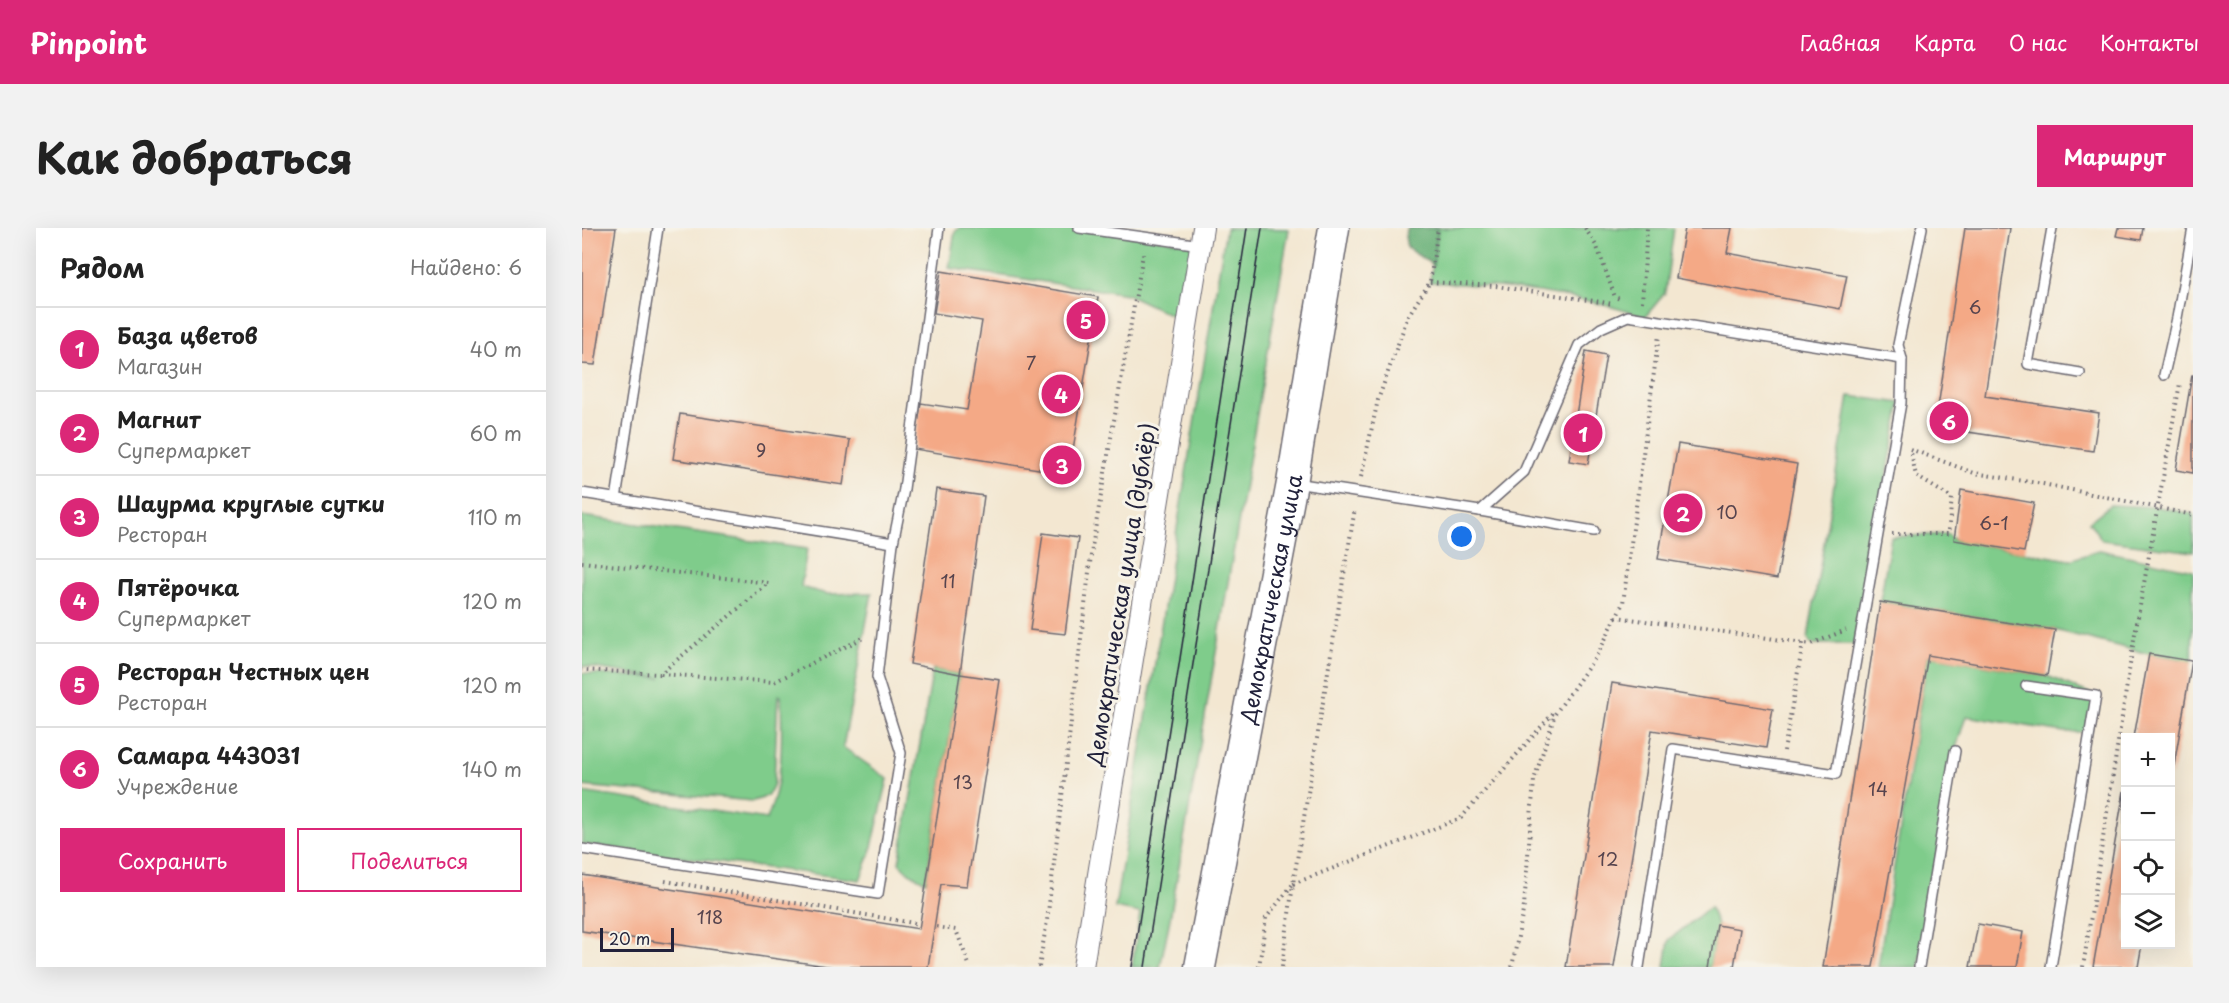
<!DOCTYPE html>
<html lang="ru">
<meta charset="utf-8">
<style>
body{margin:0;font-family:"Playpen Sans",sans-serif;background:#f2f2f2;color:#222}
.controls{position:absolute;right:18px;bottom:18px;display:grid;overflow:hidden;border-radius:0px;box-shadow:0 6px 24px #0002}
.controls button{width:54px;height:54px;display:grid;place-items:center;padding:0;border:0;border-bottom:2px solid #e0e0e0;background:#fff;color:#222;font:30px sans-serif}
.scale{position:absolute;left:18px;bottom:15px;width:74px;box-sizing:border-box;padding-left:6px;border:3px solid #22223b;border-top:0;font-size:16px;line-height:21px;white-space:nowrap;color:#22223b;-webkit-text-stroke:4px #f7f3e8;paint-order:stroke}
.you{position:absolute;left:880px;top:309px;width:21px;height:21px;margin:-15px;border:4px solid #fff;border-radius:50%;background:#1a73e8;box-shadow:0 0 0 9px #1a73e833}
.badge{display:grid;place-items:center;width:39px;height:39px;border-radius:50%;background:#db2777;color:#fff;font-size:20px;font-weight:700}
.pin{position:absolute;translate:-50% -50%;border:3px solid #fff;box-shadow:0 2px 6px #0006}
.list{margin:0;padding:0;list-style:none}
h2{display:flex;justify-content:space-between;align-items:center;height:78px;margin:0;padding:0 24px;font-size:26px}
h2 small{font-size:20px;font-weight:400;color:#767676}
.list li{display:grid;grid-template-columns:39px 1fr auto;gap:18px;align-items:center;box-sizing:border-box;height:84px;padding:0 24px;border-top:2px solid #e0e0e0}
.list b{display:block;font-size:22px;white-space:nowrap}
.list p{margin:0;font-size:20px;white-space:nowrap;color:#767676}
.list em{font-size:20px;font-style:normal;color:#767676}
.actions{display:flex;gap:12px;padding:18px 24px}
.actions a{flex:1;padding:14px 0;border:2px solid #db2777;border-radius:0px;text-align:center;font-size:21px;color:#db2777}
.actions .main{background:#db2777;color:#fff}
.icon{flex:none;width:33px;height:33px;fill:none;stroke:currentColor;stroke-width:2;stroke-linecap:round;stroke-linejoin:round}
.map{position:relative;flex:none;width:1611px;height:739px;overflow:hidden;border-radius:0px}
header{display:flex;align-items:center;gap:36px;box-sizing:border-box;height:84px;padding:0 30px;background:#db2777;color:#fff}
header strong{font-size:28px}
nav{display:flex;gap:33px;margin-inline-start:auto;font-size:21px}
.intro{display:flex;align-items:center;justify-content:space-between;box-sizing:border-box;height:144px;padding:0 36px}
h1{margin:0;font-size:42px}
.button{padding:15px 27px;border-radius:0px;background:#db2777;color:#fff;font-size:21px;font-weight:700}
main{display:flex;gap:36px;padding:0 36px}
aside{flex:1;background:#fff;border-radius:0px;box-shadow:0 6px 24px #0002}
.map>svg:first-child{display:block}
.green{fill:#7fcc8b;stroke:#507763;stroke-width:1.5}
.forest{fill:#67b077;stroke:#446959;stroke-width:1.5}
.building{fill:#f4a986}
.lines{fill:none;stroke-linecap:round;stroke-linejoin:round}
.service-casing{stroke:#6b6770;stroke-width:12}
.minor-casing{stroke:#6b6770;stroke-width:22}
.primary-casing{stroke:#6b6770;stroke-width:33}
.path{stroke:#6b6770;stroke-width:4;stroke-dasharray:1.5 4.5;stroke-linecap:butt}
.service{stroke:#fff;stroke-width:9}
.minor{stroke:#fff;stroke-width:20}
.primary{stroke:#fff;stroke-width:30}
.tram{stroke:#22223b;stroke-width:1.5}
.labels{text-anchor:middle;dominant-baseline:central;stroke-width:6;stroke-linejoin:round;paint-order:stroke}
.number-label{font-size:18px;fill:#56444e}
.street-label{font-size:21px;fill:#22223b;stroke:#f7f3e8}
</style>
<header>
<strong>Pinpoint</strong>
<nav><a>Главная</a><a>Карта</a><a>О нас</a><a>Контакты</a></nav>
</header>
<div class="intro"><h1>Как добраться</h1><a class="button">Маршрут</a></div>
<main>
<aside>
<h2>Рядом<small>Найдено: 6</small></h2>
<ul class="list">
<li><span class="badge">1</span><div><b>База цветов</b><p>Магазин</p></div><em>40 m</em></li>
<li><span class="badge">2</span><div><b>Магнит</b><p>Супермаркет</p></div><em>60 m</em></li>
<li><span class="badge">3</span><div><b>Шаурма круглые сутки</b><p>Ресторан</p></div><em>110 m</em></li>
<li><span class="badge">4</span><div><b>Пятёрочка</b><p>Супермаркет</p></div><em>120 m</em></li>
<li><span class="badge">5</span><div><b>Ресторан Честных цен</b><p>Ресторан</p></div><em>120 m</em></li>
<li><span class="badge">6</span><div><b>Самара 443031</b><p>Учреждение</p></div><em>140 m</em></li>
</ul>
<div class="actions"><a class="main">Сохранить</a><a>Поделиться</a></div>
</aside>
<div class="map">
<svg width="1611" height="739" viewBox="0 0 1611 739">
<rect width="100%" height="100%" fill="#f7f3e8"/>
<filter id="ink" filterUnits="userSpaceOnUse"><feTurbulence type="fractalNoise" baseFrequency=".0167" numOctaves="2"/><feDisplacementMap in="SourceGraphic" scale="12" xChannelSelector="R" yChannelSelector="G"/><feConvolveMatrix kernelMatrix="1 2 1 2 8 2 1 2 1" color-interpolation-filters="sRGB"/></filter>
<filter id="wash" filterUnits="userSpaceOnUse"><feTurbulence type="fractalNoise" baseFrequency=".008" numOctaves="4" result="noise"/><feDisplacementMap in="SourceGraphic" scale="24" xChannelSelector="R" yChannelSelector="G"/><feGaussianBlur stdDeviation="1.35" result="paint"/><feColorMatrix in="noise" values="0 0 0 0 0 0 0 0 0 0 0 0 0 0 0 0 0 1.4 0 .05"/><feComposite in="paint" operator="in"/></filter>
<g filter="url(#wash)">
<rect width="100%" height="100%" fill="#f3e7d1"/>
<!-- green -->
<g class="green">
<polygon points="378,0 497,0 619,17 606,95 545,66 367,40 373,3"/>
<polygon points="644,0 707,1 588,691 578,739 550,739 558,685 533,680"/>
<path d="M856,0H1092L1083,65L1063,89C992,65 923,58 848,54Z"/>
<polygon points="1267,168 1319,175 1272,416 1229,416 1226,410"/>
<polygon points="1528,277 1576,279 1611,286 1611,324 1520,312 1507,294"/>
<path d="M0,288L225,321L219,359L245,366L290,365L261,519L306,551L289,623L278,652L0,616V564L185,591C202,551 200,511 199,468L196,467L192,555C188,567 184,570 171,573L0,558V445L79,450L0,438Z"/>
<polygon points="1366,306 1372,312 1488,332 1518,322 1611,342 1610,433 1567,426 1473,402 1298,374 1309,309"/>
<polygon points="1346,427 1465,448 1514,468 1508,504 1482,504 1384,488 1373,523 1337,739 1296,739"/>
<polygon points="351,441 378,446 344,654 327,645 317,635"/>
<polygon points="1128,679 1135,697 1128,739 1083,739 1087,712"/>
</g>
<!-- forest -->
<polygon class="forest" points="826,0 856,0 851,37 825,20 823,8"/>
<g id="blocks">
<!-- building -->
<g class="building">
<polygon points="0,0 34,0 13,137 0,136"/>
<polygon points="1103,0 1150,0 1145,25 1265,47 1258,81 1094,50"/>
<polygon points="1383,0 1428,0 1403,168 1517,185 1511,223 1353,199"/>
<polygon points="1536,0 1561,0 1559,12 1534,8"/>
<polygon points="359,43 516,69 487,246 332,221 339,175 385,182 400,93 352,85"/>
<polygon points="1004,123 1024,127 1006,236 987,233"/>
<polygon points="1610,147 1611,147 1611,245 1594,242"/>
<polygon points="98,186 268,212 261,257 91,231"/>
<polygon points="1096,216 1215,236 1195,351 1076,331"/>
<polygon points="354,261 402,268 378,446 328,436"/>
<polygon points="1379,262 1452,275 1442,324 1372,312"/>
<polygon points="461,305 496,310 483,406 448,402"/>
<polygon points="1298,374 1473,402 1465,448 1346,427 1291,739 1241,739"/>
<polygon points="1567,426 1610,433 1590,549 1588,509 1552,509"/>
<polygon points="378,446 418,452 385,658 359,656 346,739 252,739 0,703 0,647 337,701"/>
<polygon points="1030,455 1191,481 1184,520 1070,502 1032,739 984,739"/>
<polygon points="1542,563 1544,716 1560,716 1556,739 1511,739"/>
<polygon points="1396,696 1441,704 1435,739 1388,739"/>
<polygon points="1135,697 1158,701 1152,739 1128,739"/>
</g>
</g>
</g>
<g filter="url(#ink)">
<use href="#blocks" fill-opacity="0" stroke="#6b6770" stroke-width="1.5"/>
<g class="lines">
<defs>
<g id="service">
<polyline points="497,0 619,17"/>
<polyline points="1470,0 1446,136 1498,145"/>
<polyline points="1582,147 1595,90 1611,0"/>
<polyline points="713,255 898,283 942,244 997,117 1019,100 1046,88 1320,131"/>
<polyline points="0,265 311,315"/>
<polyline points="34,271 76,0"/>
<polyline points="898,283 1012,303"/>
<polyline points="1444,458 1514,468 1469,739"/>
<polyline points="0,621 296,666 319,525 295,449 311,315 322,261 357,0"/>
<polyline points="1057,739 1091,521 1254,546 1319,175 1320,131 1316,117 1340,0"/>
<polyline points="1337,739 1373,523"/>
</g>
<polyline id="minor" points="501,739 621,0"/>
<g id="primary">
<path id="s1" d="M618,739L710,255L752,0"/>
</g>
</defs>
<!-- service casing -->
<use href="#service" class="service-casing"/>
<!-- minor casing -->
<use href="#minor" class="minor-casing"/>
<!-- primary casing -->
<use href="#primary" class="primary-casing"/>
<!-- path -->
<g class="path">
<polyline points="1003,0 1015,19 1033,69 1040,72"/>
<polyline points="848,54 914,58 1032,76"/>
<polyline points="1060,74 1065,0"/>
<polyline points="1328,221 1392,245 1461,256 1611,287"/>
<polyline points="779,249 796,172 826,88 848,54 856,0"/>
<polyline points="1310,306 1366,306 1370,270 1334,248 1329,224"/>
<polyline points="0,334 187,355 78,446 0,442"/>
<polyline points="1034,389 1229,416 1264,402"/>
<polyline points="79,446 192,454 283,409"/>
<polyline points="1202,523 1221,415"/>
<polyline points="83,653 337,696"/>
<polyline points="354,699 374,702 388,739"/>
<polyline points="457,739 465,693 510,319 561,26"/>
<polyline points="677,739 684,690 711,656 773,280"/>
<polyline points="700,739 711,656 879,590 973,483"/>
<polyline points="930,739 942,678 952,552 973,486 1017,424 1041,375 1077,107"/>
<polyline points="1501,739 1552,411 1598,155"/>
</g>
<!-- service -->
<use href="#service" class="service"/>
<!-- minor -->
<use href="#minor" class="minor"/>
<!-- primary -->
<use href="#primary" class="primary"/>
<!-- tram -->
<g class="tram">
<polyline points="550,739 665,0"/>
<polyline points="563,739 680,0"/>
</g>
</g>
</g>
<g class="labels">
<!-- number labels -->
<g class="number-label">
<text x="1393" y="78">6</text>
<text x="449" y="134">7</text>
<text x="179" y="221">9</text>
<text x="1145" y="283">10</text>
<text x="1412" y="294">6-1</text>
<text x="366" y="352">11</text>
<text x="381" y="553">13</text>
<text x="1296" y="560">14</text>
<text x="1026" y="630">12</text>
<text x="128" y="688">118</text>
</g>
<!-- street labels -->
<g class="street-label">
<text transform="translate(538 366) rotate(-81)">Демократическая улица (дублёр)</text>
<text stroke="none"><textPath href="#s1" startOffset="375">Демократическая улица</textPath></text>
</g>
</g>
</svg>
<div class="controls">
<button>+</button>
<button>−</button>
<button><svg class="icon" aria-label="locate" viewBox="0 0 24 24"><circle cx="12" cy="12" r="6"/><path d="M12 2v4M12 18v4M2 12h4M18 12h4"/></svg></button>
<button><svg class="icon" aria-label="layers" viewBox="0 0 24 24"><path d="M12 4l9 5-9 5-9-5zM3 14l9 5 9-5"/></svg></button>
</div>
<div class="scale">20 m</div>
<div class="you"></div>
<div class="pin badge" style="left:1001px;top:205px">1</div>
<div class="pin badge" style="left:1101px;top:285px">2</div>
<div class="pin badge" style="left:480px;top:237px">3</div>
<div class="pin badge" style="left:479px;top:166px">4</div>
<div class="pin badge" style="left:504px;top:92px">5</div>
<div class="pin badge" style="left:1367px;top:193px">6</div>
</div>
</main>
